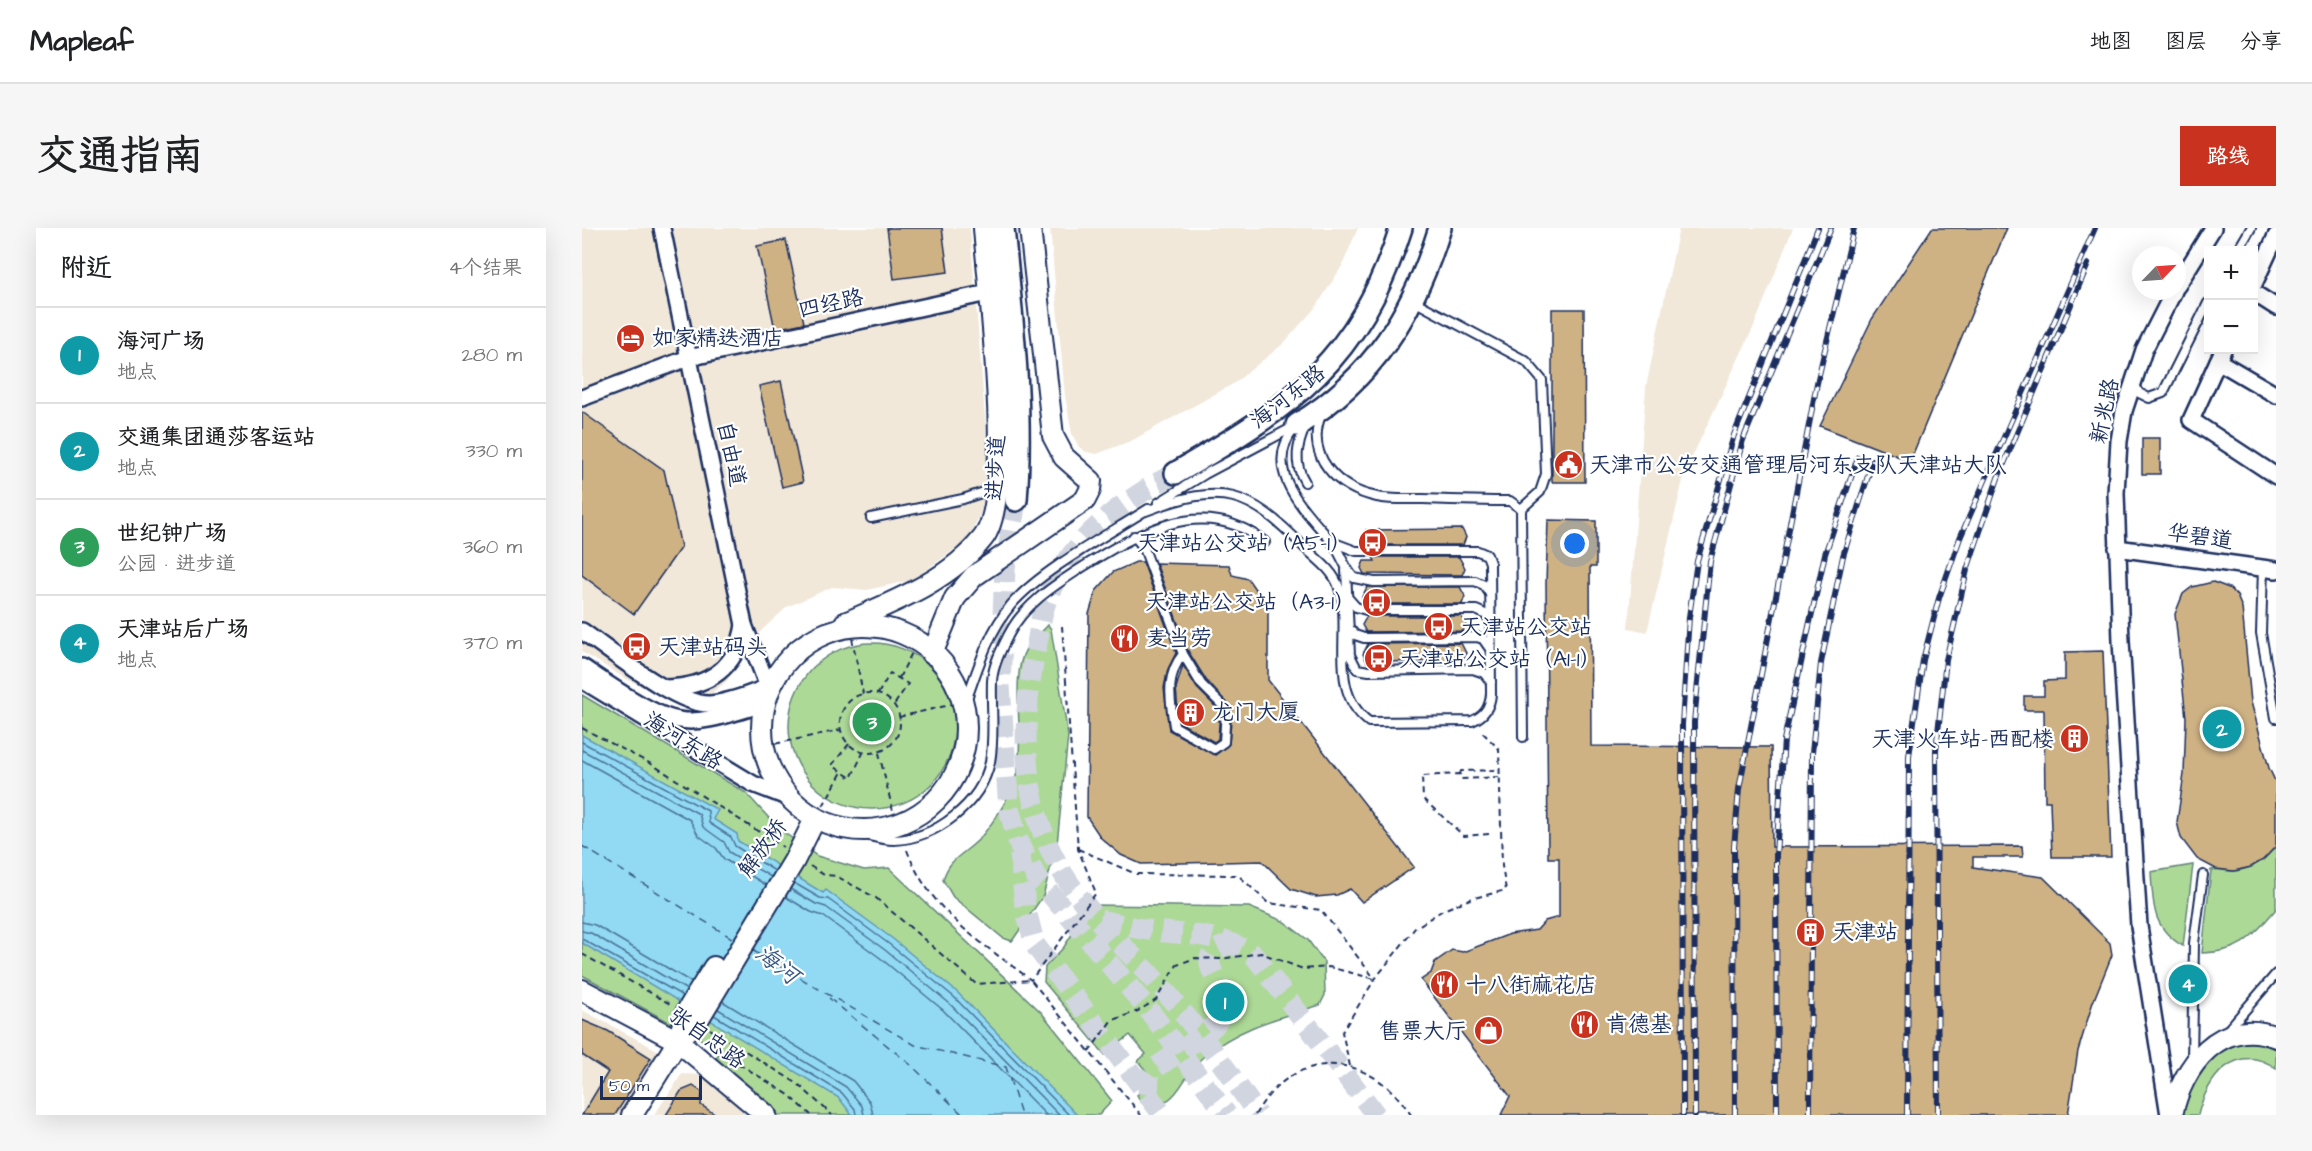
<!DOCTYPE html>
<html lang="zh">
<meta charset="utf-8">
<style>
body{margin:0;font-family:"Architects Daughter","LXGW WenKai TC",sans-serif;background:#f6f6f6;color:#202124}
.controls{position:absolute;right:18px;top:18px;display:grid;overflow:hidden;border-radius:0px;box-shadow:0 6px 24px #0002}
.controls button{width:54px;height:54px;display:grid;place-items:center;padding:0;border:0;border-bottom:2px solid #e0e0e0;background:#fff;color:#202124;font:30px sans-serif}
.compass{position:absolute;left:1550px;top:18px;width:54px;height:54px;border-radius:50%;background:#fff;box-shadow:0 6px 24px #0002;rotate:65deg}
.scale{position:absolute;left:18px;bottom:15px;width:102px;box-sizing:border-box;padding-left:6px;border:3px solid #1b2f5e;border-top:0;font-size:16px;line-height:21px;white-space:nowrap;color:#1b2f5e;-webkit-text-stroke:4px #fff;paint-order:stroke}
.you{position:absolute;left:993px;top:316px;width:21px;height:21px;margin:-15px;border:4px solid #fff;border-radius:50%;background:#1a73e8;box-shadow:0 0 0 9px #1a73e833}
.badge{display:grid;place-items:center;width:39px;height:39px;border-radius:50%;background:#c8321e;color:#fff;font-size:20px;font-weight:700}
.pin{position:absolute;translate:-50% -50%;border:3px solid #fff;box-shadow:0 2px 6px #0006}
.list{margin:0;padding:0;list-style:none}
h2{display:flex;justify-content:space-between;align-items:center;height:78px;margin:0;padding:0 24px;font-size:26px}
h2 small{font-size:20px;font-weight:400;color:#757577}
.list li{display:grid;grid-template-columns:39px 1fr auto;gap:18px;align-items:center;box-sizing:border-box;height:96px;padding:0 24px;border-top:2px solid #e0e0e0}
.list b{display:block;font-size:22px;white-space:nowrap}
.list p{margin:0;font-size:20px;white-space:nowrap;color:#757577}
.list em{font-size:20px;font-style:normal;color:#757577}
.map{position:relative;flex:none;width:1694px;height:887px;overflow:hidden;border-radius:0px}
header{display:flex;align-items:center;gap:36px;box-sizing:border-box;height:84px;padding:0 30px;background:#fff;border-bottom:2px solid #e0e0e0}
header strong{font-size:28px}
nav{display:flex;gap:33px;margin-inline-start:auto;font-size:21px}
.intro{display:flex;align-items:center;justify-content:space-between;box-sizing:border-box;height:144px;padding:0 36px}
h1{margin:0;font-size:42px}
.button{padding:15px 27px;border-radius:0px;background:#c8321e;color:#fff;font-size:21px;font-weight:700}
main{display:flex;gap:36px;padding:0 36px}
aside{flex:1;background:#fff;border-radius:0px;box-shadow:0 6px 24px #0002}
.map>svg:first-child{display:block}
.built{fill:#f1e8da}
.green{fill:#add997;stroke:#64847a;stroke-width:1.5}
.water{fill:#92daf3;stroke:#6296b7;stroke-width:1.5}
.lines{fill:none;stroke-linecap:round;stroke-linejoin:round}
.shore{stroke:#4b739a;stroke-width:1.5}
.ferry{stroke:#395a83;stroke-width:1.5;stroke-dasharray:8 6;stroke-linecap:butt}
.building{fill:#cfb284;stroke:#1b2f5e;stroke-width:1.5}
.secondary-tunnel{stroke:#d1d5df;stroke-width:21;stroke-dasharray:21 10;stroke-linecap:butt}
.service-casing{stroke:#1b2f5e;stroke-width:12}
.minor-casing{stroke:#1b2f5e;stroke-width:20}
.tertiary-casing{stroke:#1b2f5e;stroke-width:24}
.secondary-casing{stroke:#1b2f5e;stroke-width:26}
.path{stroke:#1b2f5e;stroke-width:2;stroke-dasharray:6 4.5;stroke-linecap:butt}
.service{stroke:#fff;stroke-width:8}
.minor{stroke:#fff;stroke-width:15}
.tertiary{stroke:#fff;stroke-width:20}
.secondary{stroke:#fff;stroke-width:21}
.rail-casing{stroke:#1b2f5e;stroke-width:6}
.rail{stroke:#fff;stroke-width:4;stroke-dasharray:11;stroke-linecap:butt}
.labels{text-anchor:middle;dominant-baseline:central;stroke-width:4.5;stroke-linejoin:round;paint-order:stroke}
.street-label{font-size:22px;fill:#1b2f5e;stroke:#fff}
.poi-label{font-size:22px;fill:#1b2f5e;stroke:#fff;text-anchor:start}
.water-label{font-size:24px;font-style:italic;fill:#395a83;stroke:#fff}
</style>
<header>
<strong>Mapleaf</strong>
<nav><a>地图</a><a>图层</a><a>分享</a></nav>
</header>
<div class="intro"><h1>交通指南</h1><a class="button">路线</a></div>
<main>
<aside>
<h2>附近<small>4个结果</small></h2>
<ul class="list">
<li><span class="badge" style="background:#0f9aa8">1</span><div><b>海河广场</b><p>地点</p></div><em>280 m</em></li>
<li><span class="badge" style="background:#0f9aa8">2</span><div><b>交通集团通莎客运站</b><p>地点</p></div><em>330 m</em></li>
<li><span class="badge" style="background:#2e9e5b">3</span><div><b>世纪钟广场</b><p>公园 · 进步道</p></div><em>360 m</em></li>
<li><span class="badge" style="background:#0f9aa8">4</span><div><b>天津站后广场</b><p>地点</p></div><em>370 m</em></li>
</ul>
</aside>
<div class="map">
<svg width="1694" height="887" viewBox="0 0 1694 887">
<rect width="100%" height="100%" fill="#fff"/>
<filter id="ink" filterUnits="userSpaceOnUse"><feTurbulence type="fractalNoise" baseFrequency=".0167" numOctaves="2"/><feDisplacementMap in="SourceGraphic" scale="12" xChannelSelector="R" yChannelSelector="G"/><feConvolveMatrix kernelMatrix="1 2 1 2 8 2 1 2 1" color-interpolation-filters="sRGB"/></filter>
<g filter="url(#ink)">
<!-- built -->
<g class="built">
<polygon points="0,0 388,0 406,227 400,281 387,311 330,352 285,362 250,359 205,379 180,402 157,429 145,453 130,465 89,471 44,451 0,424"/>
<polygon points="468,0 776,0 760,38 734,79 701,116 651,156 551,212 515,226 504,224 497,219 490,206 483,168"/>
<polygon points="1097,0 1211,0 1173,96 1103,244 1065,404 1046,400 1064,159"/>
<polygon points="0,782 77,823 40,887 0,887"/>
<polygon points="100,846 123,847 164,887 72,887"/>
</g>
<!-- green -->
<g class="green">
<path d="M466,397L469,401L486,508L475,616L461,668L430,713L421,710L371,669L361,652C367,629 384,626 399,609C413,592 425,574 432,554C446,519 426,452 444,421C449,413 459,405 466,397Z"/>
<circle cx="290" cy="498" r="83"/>
<polygon points="0,467 164,565 197,601 235,628 282,642 307,640 459,784 530,873 517,887 168,887 123,847 139,822 0,747"/>
<path d="M1694,618V681C1669,710 1659,724 1620,725L1629,642C1637,640 1645,644 1653,643C1670,641 1684,631 1694,618Z"/>
<path d="M1611,637L1601,718C1570,700 1571,677 1569,644Z"/>
<path d="M511,677L667,679L701,693L726,712L742,734L743,767L738,777C695,790 655,800 620,830C597,850 597,884 559,874L555,867L572,853L556,833L564,826L548,807L523,827L462,754L463,739L482,719L507,679Z"/>
<path d="M1677,812L1694,818V840C1654,813 1625,849 1616,887H1601C1607,862 1621,824 1649,816C1658,813 1668,813 1677,812Z"/>
</g>
<!-- water -->
<polygon class="water" points="0,507 136,582 131,591 155,606 156,613 241,665 244,662 311,711 376,765 495,887 270,887 257,870 0,715"/>
<g class="lines">
<!-- shore -->
<g class="shore">
<polyline points="0,514 126,583 127,595 149,609 153,618 193,643"/>
<polyline points="0,522 117,586 121,599 142,614 147,624 189,649"/>
<polyline points="0,532 108,592 116,607 134,620 142,631 184,657"/>
<polyline points="212,655 238,670 246,671 307,716 372,769 487,887"/>
<polyline points="208,661 234,676 244,679 303,722 367,775 477,887"/>
<polyline points="204,669 229,684 241,688 297,729 361,782 464,887"/>
<polyline points="0,694 13,697 109,754"/>
<polyline points="0,703 9,705 105,762"/>
<polyline points="0,711 101,768"/>
<polyline points="140,773 271,853 288,874 291,887"/>
<polyline points="136,781 264,859 280,878 282,887"/>
<polyline points="132,787 260,865 273,881 274,887"/>
</g>
<!-- ferry -->
<g class="ferry">
<polyline points="0,618 153,712"/>
<polyline points="170,722 333,817 424,839 439,887"/>
<polyline points="247,770 329,837 381,887"/>
</g>
</g>
<!-- building -->
<g class="building">
<polygon points="305,0 360,0 366,44 312,51"/>
<polygon points="1350,0 1425,0 1328,233 1238,198 1290,91"/>
<polygon points="204,12 222,95 193,101 175,18"/>
<polygon points="970,81 1002,81 1003,254 970,254"/>
<polygon points="199,153 221,254 200,259 177,158"/>
<polygon points="0,184 82,242 99,319 52,386 0,347"/>
<rect x="1560" y="210" width="18" height="36"/>
<polygon points="966,292 1014,293 1014,339 1008,339 1009,518 1189,519 1190,619 1440,618 1441,629 1391,629 1391,639 1461,649 1528,715 1530,727 1511,774 1496,823 1486,887 919,887 928,868 839,752 849,745 853,734 870,722 881,724 928,706 955,702 963,693 977,689 977,630 966,630 964,355"/>
<polygon points="880,301 884,309 881,317 785,317 781,309 784,302"/>
<polygon points="791,329 877,329 883,340 880,347 782,346 779,340 782,333 793,333"/>
<polygon points="554,334 561,334 594,425 586,441 582,460 587,502 633,527 647,516 650,481 624,452 606,423 574,335 647,337 650,347 666,351 675,364 676,372 686,376 686,452 832,639 780,674 768,661 755,667 734,669 709,661 680,633 559,636 539,627 519,610 505,589 507,386 514,363 531,344"/>
<polygon points="1631,354 1647,360 1655,368 1660,380 1669,474 1687,540 1694,555 1694,618 1681,632 1669,639 1652,643 1634,641 1615,631 1599,610 1595,594 1602,546 1604,490 1593,386 1601,366 1610,359"/>
<polygon points="785,359 878,359 883,368 880,376 785,376 780,369"/>
<polygon points="785,388 879,388 884,397 881,403 784,404 780,397"/>
<polygon points="879,415 884,425 881,433 785,434 781,426 786,416"/>
<polygon points="1521,423 1529,629 1470,629 1468,573 1463,573 1462,482 1442,482 1442,468 1462,468 1462,453 1483,452 1483,424"/>
<polygon points="601,437 615,460 638,483 636,511 632,514 597,494 594,460"/>
<circle cx="288" cy="495" r="15"/>
<polygon points="0,792 26,803 69,830 33,887 0,887 26,844 0,827"/>
<polygon points="111,858 120,864 119,877 134,887 84,887 99,863"/>
</g>
<g class="lines">
<!-- secondary-tunnel -->
<g class="secondary-tunnel">
<path d="M594,245C537,274 482,316 462,380C458,393 457,407 454,420C438,499 438,573 480,644C508,690 552,727 586,767C619,805 648,846 676,887"/>
<polyline points="434,272 423,341 418,458 427,581 438,619 455,650 569,785 645,887"/>
<polyline points="438,626 443,679 453,717 581,887"/>
<path d="M518,692C537,696 555,701 574,703C615,708 635,705 672,727L794,887"/>
<path d="M566,866L567,848L572,841C584,832 629,804 635,794C638,788 641,778 641,771C640,749 605,725 653,715"/>
</g>
<defs>
<g id="service">
<polyline points="1656,22 1669,0"/>
<polyline points="830,72 944,133 960,152 964,246 958,264 939,281"/>
<polyline points="1553,157 1557,165 1567,170 1581,165 1626,75"/>
<path d="M739,187C723,228 755,261 795,269C809,272 826,271 841,271C870,272 899,273 928,273L939,281L941,509"/>
<path d="M713,200C678,242 724,283 750,314C759,325 762,340 772,350L792,354L893,353L902,357L908,366"/>
<path d="M723,254C711,235 715,217 724,197"/>
<polyline points="576,275 623,246 715,197"/>
<path d="M564,283C640,254 666,262 722,319C735,331 752,343 757,360C771,404 744,461 787,494L890,493C902,488 908,480 909,466L908,335L905,327L896,323H774L750,314"/>
<polyline points="289,290 381,271 414,260"/>
<path d="M552,308L562,320L601,426C583,448 588,471 592,498L632,521L642,514L644,481L619,456L601,426"/>
<polyline points="1681,340 1679,405 1694,490"/>
<polyline points="764,342 768,427 775,441 787,443 891,441 902,445 909,454"/>
<polyline points="765,369 774,379 784,382 894,382 903,386 909,395"/>
<polyline points="767,400 773,407 782,410 895,409 901,411 908,421"/>
<path d="M384,473C396,440 406,405 429,377C458,343 527,306 566,281"/>
<path d="M276,605C288,608 300,612 312,612C353,611 399,576 408,534C413,507 409,480 410,453C411,437 420,420 427,406C442,377 470,359 496,342C553,306 620,265 683,314"/>
<polyline points="1645,803 1694,746"/>
<polyline points="1610,833 1612,715 1621,647"/>
</g>
<g id="minor">
<polyline points="1672,56 1694,8"/>
<polyline points="1595,58 1631,0"/>
<polyline points="1672,65 1694,79"/>
<polyline points="1641,122 1609,192 1694,248"/>
<polyline points="1636,133 1694,167"/>
<polyline points="0,170 106,130 406,65"/>
<polyline points="1535,320 1694,342"/>
<path d="M0,403C29,423 95,478 128,476C148,474 168,466 186,459L162,397L80,0"/>
<path d="M0,439C23,454 70,488 97,492C123,497 157,482 183,476"/>
<polyline points="0,452 171,556 205,569"/>
<path d="M84,460C127,459 155,440 162,397"/>
<polyline points="1587,887 1557,698 1539,413 1534,265 1537,213 1542,183 1562,122 1592,63"/>
</g>
<g id="tertiary">
<path d="M263,395C311,374 367,353 401,310C434,270 406,58 402,0"/>
<circle cx="282" cy="500" r="102"/>
<polyline points="350,426 373,370 392,348 503,272 508,262 509,253 482,229 471,208 448,0"/>
<polyline points="0,762 96,813 184,887"/>
<polyline points="97,809 105,783 132,739"/>
<polyline points="50,887 96,813 117,790 212,633 233,591"/>
<path d="M1590,887C1600,838 1639,787 1694,809"/>
</g>
<g id="secondary">
<path d="M421,0C430,91 441,181 434,272"/>
<path d="M715,197C792,150 832,84 858,0"/>
<path d="M594,245C711,177 776,134 819,0"/>
</g>
</defs>
<!-- service casing -->
<use href="#service" class="service-casing"/>
<!-- minor casing -->
<use href="#minor" class="minor-casing"/>
<!-- tertiary casing -->
<use href="#tertiary" class="tertiary-casing"/>
<!-- secondary casing -->
<use href="#secondary" class="secondary-casing"/>
<!-- path -->
<g class="path">
<polyline points="270,410 281,466"/>
<polyline points="317,450 335,415"/>
<circle cx="288" cy="495" r="30"/>
<polyline points="296,466 308,445 326,456 312,477"/>
<polyline points="317,489 376,475"/>
<polyline points="0,500 71,537 201,619"/>
<polyline points="267,516 250,537 269,550 281,525"/>
<polyline points="183,518 258,502"/>
<polyline points="297,525 314,596"/>
<polyline points="878,546 879,543 918,542"/>
<polyline points="241,578 260,544"/>
<polyline points="907,606 882,608 841,571 840,548 878,546 879,551 918,549"/>
<polyline points="496,621 554,646 656,647 686,675 739,682 793,751"/>
<path d="M325,622C348,684 399,714 449,752L514,665L496,621L480,398"/>
<polyline points="228,638 242,647 254,648 294,670 394,756 449,752 559,887"/>
<polyline points="0,726 90,777"/>
<polyline points="128,801 216,856 250,887"/>
<polyline points="130,819 207,867 229,887"/>
<polyline points="507,824 529,793 556,783 574,772 595,737 613,730 638,731 679,725 721,741 747,739 793,751"/>
<polyline points="768,838 760,804 793,751 833,700 861,682 888,671 924,662 920,638 917,521 898,502"/>
<path d="M673,887C712,818 788,822 829,887"/>
</g>
<!-- service -->
<use href="#service" class="service"/>
<!-- minor -->
<use href="#minor" class="minor"/>
<!-- tertiary -->
<use href="#tertiary" class="tertiary"/>
<!-- secondary -->
<use href="#secondary" class="secondary"/>
<defs>
<g id="rail">
<polyline points="1101,887 1100,496 1107,389 1115,333 1152,207 1236,0"/>
<polyline points="1113,887 1112,494 1128,333 1161,212 1249,0"/>
<polyline points="1153,887 1152,619 1157,561 1235,155 1272,0"/>
<polyline points="1195,887 1194,627 1202,512 1243,326 1276,229"/>
<polyline points="1228,887 1230,525 1239,435 1261,328 1291,232"/>
<polyline points="1325,887 1327,528 1341,432 1357,370 1378,310 1513,0"/>
<polyline points="1356,887 1354,522 1364,432 1385,342 1416,250 1506,36"/>
</g>
</defs>
<!-- rail casing -->
<use href="#rail" class="rail-casing"/>
<!-- rail -->
<use href="#rail" class="rail"/>
</g>
</g>
<!-- icons -->
<defs>
<symbol id="hotel-disc" viewBox="-11 -11 22 22"><circle r="9.5" fill="#c8321e" stroke="#fff"/><path d="M-6-4.5h1.5V1H6V5H4.5V3h-9V5H-6ZM-4 0a1.8 1.8 0 1 1 3.6 0ZM.5 0V-2.5h3Q6-2.5 6 0Z" fill="#fff"/></symbol>
<symbol id="civic-disc" viewBox="-11 -11 22 22"><circle r="9.5" fill="#c8321e" stroke="#fff"/><path d="M-.6-6.5H3V-4.5H.6V-3L4-1V1h2V6H-6V1h2V-1L-.6-3ZM-1.2 2.5V6h2.4V2.5Z" fill="#fff"/></symbol>
<symbol id="bus-disc" viewBox="-11 -11 22 22"><circle r="9.5" fill="#c8321e" stroke="#fff"/><path d="M-5-6H5V4H4V6H2V4H-2V6H-4V4H-5ZM-3.5-4V0h7V-4ZM-3.5 1.2v1.5H-2V1.2ZM2 1.2v1.5H3.5V1.2Z" fill="#fff"/></symbol>
<symbol id="restaurant-disc" viewBox="-11 -11 22 22"><circle r="9.5" fill="#c8321e" stroke="#fff"/><path d="M-5-6h1v4h1v-4h1v4h1v-4h1v5L-1.5 .5V6h-2V.5L-5-1ZM5-6V6H3V1.5H1.5Q1.5-4 5-6Z" fill="#fff"/></symbol>
<symbol id="building-disc" viewBox="-11 -11 22 22"><circle r="9.5" fill="#c8321e" stroke="#fff"/><path d="M-4-6H4V6H1V3H-1V6H-4ZM-2.5-4.3h1.7v1.8h-1.7ZM.8-4.3h1.7v1.8H.8ZM-2.5-1h1.7V.8h-1.7ZM.8-1h1.7V.8H.8Z" fill="#fff"/></symbol>
<symbol id="shop-disc" viewBox="-11 -11 22 22"><circle r="9.5" fill="#c8321e" stroke="#fff"/><path d="M-5-2.5h2.3a2.7 3.5 0 0 1 5.4 0H5L5.5 6h-11ZM-1.5-2.5h3a1.5 2.3 0 0 0-3 0Z" fill="#fff"/></symbol>
</defs>
<g fill-rule="evenodd">
<use href="#hotel-disc" x="32" y="94" width="33" height="33"/>
<use href="#civic-disc" x="970" y="220" width="33" height="33"/>
<use href="#bus-disc" x="774" y="298" width="33" height="33"/>
<use href="#bus-disc" x="778" y="358" width="33" height="33"/>
<use href="#bus-disc" x="840" y="382" width="33" height="33"/>
<use href="#restaurant-disc" x="526" y="394" width="33" height="33"/>
<use href="#bus-disc" x="38" y="402" width="33" height="33"/>
<use href="#bus-disc" x="780" y="414" width="33" height="33"/>
<use href="#building-disc" x="592" y="468" width="33" height="33"/>
<use href="#building-disc" x="1476" y="494" width="33" height="33"/>
<use href="#building-disc" x="1212" y="688" width="33" height="33"/>
<use href="#restaurant-disc" x="846" y="740" width="33" height="33"/>
<use href="#restaurant-disc" x="986" y="780" width="33" height="33"/>
<use href="#shop-disc" x="890" y="786" width="33" height="33"/>
</g>
<g class="labels">
<!-- street labels -->
<g class="street-label">
<text transform="translate(249 76) rotate(-12)">四经路</text>
<text transform="translate(706 169) rotate(-38)">海河东路</text>
<text transform="translate(1523 183) rotate(-78)">新兆路</text>
<text transform="translate(149 226) rotate(78)">自由道</text>
<text transform="translate(414 240) rotate(-87)">进步道</text>
<text transform="translate(1618 309) rotate(8)">华碧道</text>
<text transform="translate(101 513) rotate(32)">海河东路</text>
<text transform="translate(181 620) rotate(-54)">解放桥</text>
<text transform="translate(125 810) rotate(36)">张自忠路</text>
</g>
<!-- poi labels -->
<g class="poi-label">
<text x="70" y="110">如家精迭酒店</text>
<text x="1007" y="237">天津市公安交通管理局河东支队天津站大队</text>
<text x="770" y="315" text-anchor="end">天津站公交站（A5-1）</text>
<text x="774" y="374" text-anchor="end">天津站公交站（A3-1）</text>
<text x="878" y="399">天津站公交站</text>
<text x="564" y="410">麦当劳</text>
<text x="76" y="419">天津站码头</text>
<text x="817" y="431">天津站公交站（A1-1）</text>
<text x="630" y="484">龙门大厦</text>
<text x="1472" y="511" text-anchor="end">天津火车站-西配楼</text>
<text x="1250" y="704">天津站</text>
<text x="883" y="757">十八街麻花店</text>
<text x="1024" y="796">肯德基</text>
<text x="885" y="803" text-anchor="end">售票大厅</text>
</g>
<!-- water labels -->
<g class="water-label">
<text transform="translate(195 737) rotate(38)">海河</text>
</g>
</g>
</svg>
<div class="controls">
<button>+</button>
<button>−</button>
</div>
<svg class="compass" viewBox="-18 -18 36 36"><path d="M0-13l5 13h-10z" fill="#e53935"/><path d="M0 13l5-13h-10z" fill="#757577"/></svg>
<div class="scale">50 m</div>
<div class="you"></div>
<div class="pin badge" style="left:643px;top:774px;background:#0f9aa8">1</div>
<div class="pin badge" style="left:1640px;top:501px;background:#0f9aa8">2</div>
<div class="pin badge" style="left:290px;top:494px;background:#2e9e5b">3</div>
<div class="pin badge" style="left:1606px;top:756px;background:#0f9aa8">4</div>
</div>
</main>
